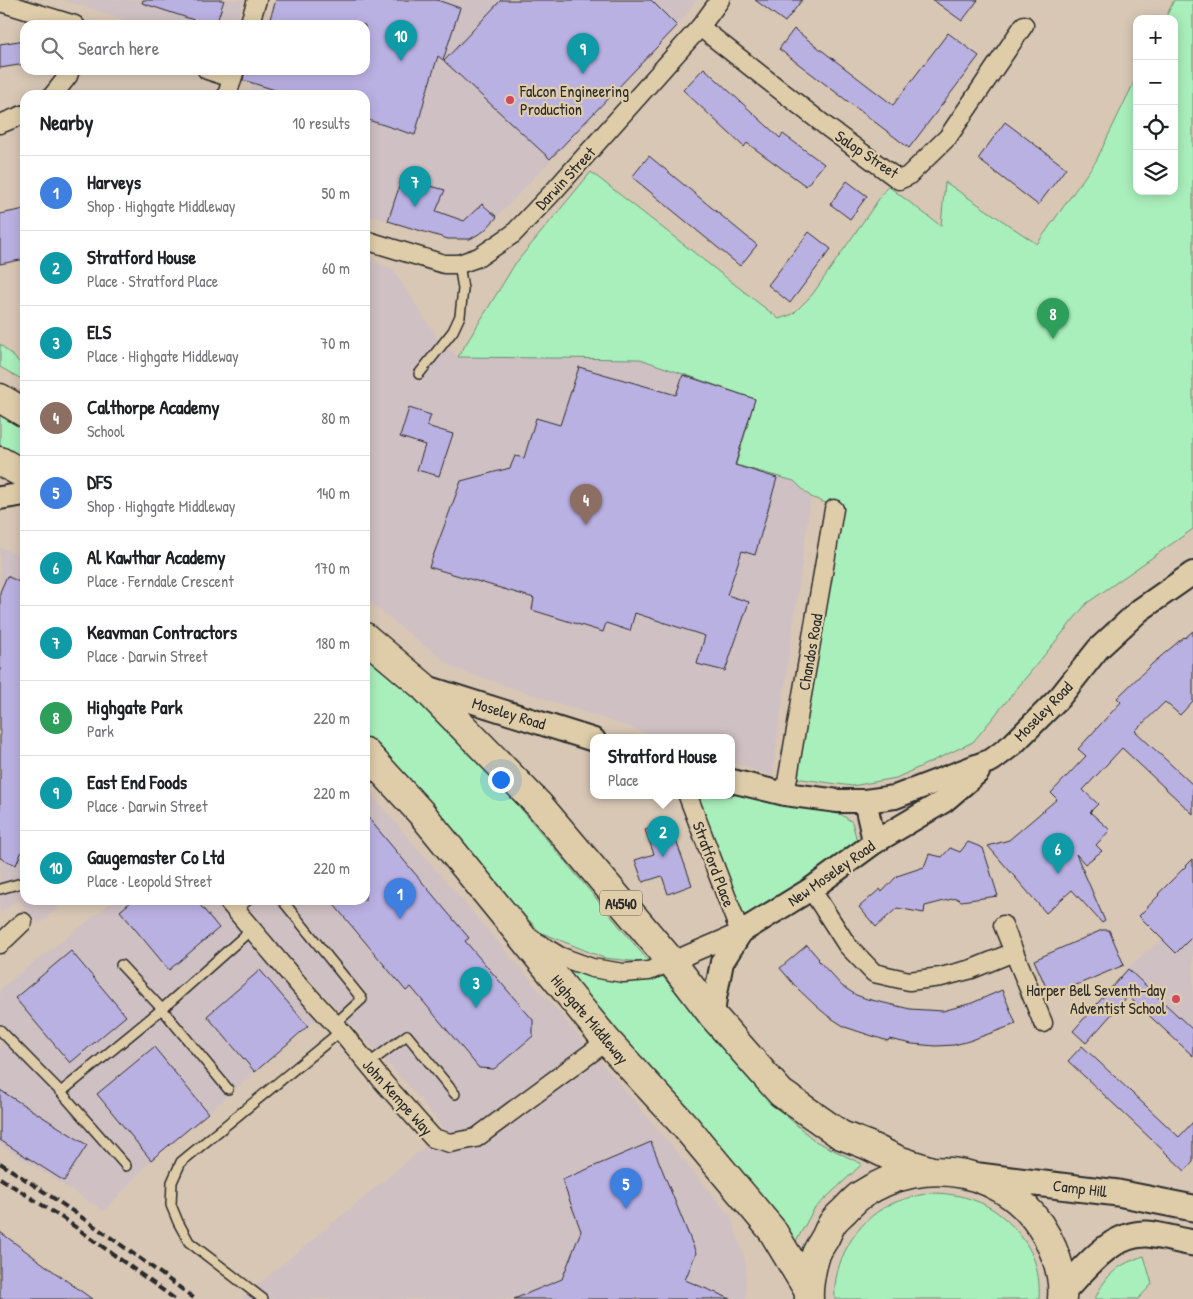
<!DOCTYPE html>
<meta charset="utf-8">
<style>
body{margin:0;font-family:"Patrick Hand",sans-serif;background:#f2f2f2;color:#202124}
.controls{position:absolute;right:15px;top:15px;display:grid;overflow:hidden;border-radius:10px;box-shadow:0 2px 12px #0003}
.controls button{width:45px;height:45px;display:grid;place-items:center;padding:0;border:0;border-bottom:1px solid #e0e0e0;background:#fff;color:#202124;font:25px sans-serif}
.you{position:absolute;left:500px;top:779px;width:18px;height:18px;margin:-12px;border:4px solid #fff;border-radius:50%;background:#1a73e8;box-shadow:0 0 0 8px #1a73e833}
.badge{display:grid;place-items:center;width:32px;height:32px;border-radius:50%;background:#b45309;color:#fff;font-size:16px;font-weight:700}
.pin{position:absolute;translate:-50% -41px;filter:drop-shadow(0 1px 2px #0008)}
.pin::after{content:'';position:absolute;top:26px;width:18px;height:15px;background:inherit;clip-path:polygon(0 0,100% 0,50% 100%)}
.popup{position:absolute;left:590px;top:734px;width:145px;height:65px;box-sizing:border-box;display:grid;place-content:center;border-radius:10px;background:#fff;filter:drop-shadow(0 1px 4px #0005);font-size:16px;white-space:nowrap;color:#757577}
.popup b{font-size:19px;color:#202124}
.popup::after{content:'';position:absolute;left:50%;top:100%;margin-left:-10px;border:10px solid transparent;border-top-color:#fff}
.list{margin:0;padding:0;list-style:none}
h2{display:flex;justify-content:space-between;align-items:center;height:65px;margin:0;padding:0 20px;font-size:21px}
h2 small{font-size:16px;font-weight:400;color:#757577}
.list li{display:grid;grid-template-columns:32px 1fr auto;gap:15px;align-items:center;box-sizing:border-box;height:75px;padding:0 20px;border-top:1px solid #e0e0e0}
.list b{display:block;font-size:19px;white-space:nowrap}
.list p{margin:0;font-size:16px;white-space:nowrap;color:#757577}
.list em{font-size:16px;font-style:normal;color:#757577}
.icon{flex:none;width:28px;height:28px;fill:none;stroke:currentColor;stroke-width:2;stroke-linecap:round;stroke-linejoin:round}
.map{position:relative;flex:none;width:1193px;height:1299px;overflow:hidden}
.search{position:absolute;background:#fff;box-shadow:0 2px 12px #0003;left:20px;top:20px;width:350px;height:55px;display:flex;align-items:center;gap:12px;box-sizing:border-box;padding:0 18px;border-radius:15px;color:#757577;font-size:19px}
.panel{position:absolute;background:#fff;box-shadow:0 2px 12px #0003;left:20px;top:90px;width:350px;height:815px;border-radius:15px}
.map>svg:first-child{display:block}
.built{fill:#cfc0c3}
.green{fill:#a9efbb;stroke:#6a8d73}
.building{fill:#bab1e3;stroke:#2b2b2b}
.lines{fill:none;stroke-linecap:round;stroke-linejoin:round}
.service-casing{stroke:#2b2b2b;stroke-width:12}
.minor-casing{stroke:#2b2b2b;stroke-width:21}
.tertiary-casing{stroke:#2b2b2b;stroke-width:26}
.secondary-casing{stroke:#2b2b2b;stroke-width:29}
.trunk-casing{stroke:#2b2b2b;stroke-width:31}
.service{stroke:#dfcdaa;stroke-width:9}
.minor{stroke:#dfcdaa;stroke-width:18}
.tertiary{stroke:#dfcdaa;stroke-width:22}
.secondary{stroke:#dfcdaa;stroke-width:25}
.trunk{stroke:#dfcdaa;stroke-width:28}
.rail{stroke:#2b2b2b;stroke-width:4;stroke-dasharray:8 4;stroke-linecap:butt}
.poi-dot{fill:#d1495b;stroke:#dfcdaa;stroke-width:2}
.labels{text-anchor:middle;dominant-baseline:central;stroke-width:4.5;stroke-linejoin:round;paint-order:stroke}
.shield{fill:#dfcdaa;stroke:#615c51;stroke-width:1}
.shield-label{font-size:15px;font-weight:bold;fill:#2b2b2b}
.poi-label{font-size:16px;fill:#2b2b2b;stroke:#dfcdaa;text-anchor:start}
.street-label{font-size:16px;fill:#2b2b2b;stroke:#dfcdaa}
</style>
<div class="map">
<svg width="1193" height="1299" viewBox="0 0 1193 1299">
<rect width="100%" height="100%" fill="#d8c7b5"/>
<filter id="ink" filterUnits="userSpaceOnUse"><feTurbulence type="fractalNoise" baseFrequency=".02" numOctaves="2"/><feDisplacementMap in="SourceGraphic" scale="10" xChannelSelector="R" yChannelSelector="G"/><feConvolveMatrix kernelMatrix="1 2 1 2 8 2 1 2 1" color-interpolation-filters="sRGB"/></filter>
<g filter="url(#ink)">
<!-- built -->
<g class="built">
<polygon points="63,0 243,0 236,25 142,25"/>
<polygon points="277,0 696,0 677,26 497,217 470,239 448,239 365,214 365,95 249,95 255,70 365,70 365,25"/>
<polygon points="365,259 392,268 438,339 458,357 640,359 755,399 737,465 794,481 811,497 772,776 732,762 732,738 661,738 454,668 365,599"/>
<polygon points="0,547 25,558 25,900 65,900 39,925 18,899 0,914"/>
<polygon points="365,787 619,1083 731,1217 746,1264 746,1299 244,1299 242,1298 445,1130 416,1094 286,954 242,900 365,900"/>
<polygon points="115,900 214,900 319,1017 208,1113 151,1160 104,1211 0,1145 0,989"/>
<polygon points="1193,914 1193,1030 1126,969"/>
</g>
<!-- green -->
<g class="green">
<polygon points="1174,0 1193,0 1193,529 1087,603 973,742 896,778 852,786 795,778 843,510 811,497 794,481 736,465 755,399 640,359 458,357 515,264 591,172 779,319 793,314 812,295 888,186 941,226 945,182 1037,244 1096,161 1137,76 1137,191 1174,191 1174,19 1165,19"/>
<polygon points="0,344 20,363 25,364 25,381 0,367"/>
<polygon points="0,411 25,426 25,463 0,446"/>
<polygon points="365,654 457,736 507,792 650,963 604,958 540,932 464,850 365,739"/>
<polygon points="732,791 842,815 852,822 858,845 746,919 697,801 698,796 732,796"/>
<polygon points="564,969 632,980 662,976 777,1108 815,1141 862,1164 814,1209 794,1245 728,1162"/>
<path d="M930,1193C945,1193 961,1195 976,1201C999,1209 1024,1234 1033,1257C1038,1270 1040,1285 1039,1299H835C832,1263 856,1221 889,1205C902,1199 915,1196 930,1193Z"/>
<path d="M1144,1256L1152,1284L1138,1299H1095C1106,1274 1119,1264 1144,1256Z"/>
</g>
<!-- building -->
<g class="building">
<polygon points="143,0 224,0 216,25 209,25 142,3"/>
<polygon points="276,0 437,0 460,8 443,60 438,56 426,94 415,135 365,119 365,95 291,95 243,80 245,70 365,70 365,25 268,25"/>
<polygon points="501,0 651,0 677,26 550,159 444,61"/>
<polygon points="755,0 802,0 785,22"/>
<polygon points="933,0 978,0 962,21"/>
<polygon points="794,29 893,105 948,33 979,56 909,148 779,49"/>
<polygon points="25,40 25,64 0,68 0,44"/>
<polygon points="704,68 780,138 783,134 824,164 806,186 747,143 744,147 683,90"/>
<polygon points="1005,122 1066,168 1038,205 978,159"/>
<polygon points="649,156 757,245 740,266 632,177"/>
<polygon points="402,178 445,190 436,211 464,221 482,204 497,217 484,231 470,239 448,239 388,221"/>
<polygon points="847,181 867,196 850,219 830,204"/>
<polygon points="25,209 25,259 0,264 0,214"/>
<polygon points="809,232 831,249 790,303 768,285"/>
<polygon points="579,367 676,395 683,375 755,399 735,465 777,478 755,555 742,551 727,595 749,602 725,671 697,664 705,636 635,613 630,631 606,623 603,632 532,610 534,598 429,567 461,481 510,468 515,456 524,458 536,418 560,425"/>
<polygon points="409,408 431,415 427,426 453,434 439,476 417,470 425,445 400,437"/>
<polygon points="7,576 25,585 25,844 16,865 0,858 0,592"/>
<polygon points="1193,631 1193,701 1180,715 1165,702 1135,731 1193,785 1193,814 1122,748 1083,790 1098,804 1090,812 1110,830 1096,845 1102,851 1085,864 1076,854 1105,921 1102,923 1072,890 1046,913 988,846 1009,840 1057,799 1051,793 1086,756 1078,749 1121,702 1117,698 1153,663 1184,637 1185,638"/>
<polygon points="365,814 469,938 465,941 533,1020 533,1036 494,1069 479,1068 411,987 406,991 330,900 365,900"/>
<polygon points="669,821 692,885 668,894 662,876 643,882 635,860 654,854 645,830"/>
<polygon points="968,842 983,848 998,896 961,901 956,898 925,906 924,913 897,908 876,927 859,907 880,889 882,892 897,876 924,867 929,854 942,857 950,848 960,852"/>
<polygon points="1193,859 1193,936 1176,953 1139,916 1159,895 1158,894"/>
<polygon points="133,900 196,900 219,928 169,970 120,911"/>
<polygon points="1102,930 1109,930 1124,965 1050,996 1034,960"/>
<polygon points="807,945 819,959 818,960 842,986 856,995 867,999 910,1009 943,1011 972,1003 1002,990 1016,1024 969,1041 954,1045 936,1046 912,1044 889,1039 888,1041 860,1032 845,1027 828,1016 816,1006 797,988 780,968"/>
<polygon points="71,951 126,1016 70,1063 15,998"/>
<polygon points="1128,969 1193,1030 1193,1056 1128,996 1086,1043 1073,1031"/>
<polygon points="260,970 308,1026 255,1072 207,1016"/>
<polygon points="1082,1046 1179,1137 1193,1122 1193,1162 1185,1171 1068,1061"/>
<polygon points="154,1047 208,1113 151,1160 97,1094"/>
<polygon points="0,1090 87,1145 64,1181 0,1140"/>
<polygon points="651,1142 696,1253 685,1280 731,1299 514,1299 562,1279 581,1231 562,1180"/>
<polygon points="0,1232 53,1271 92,1299 0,1299"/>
</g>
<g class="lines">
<defs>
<g id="service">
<polyline points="419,374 453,331 460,316 463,289 459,264"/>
<polyline points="0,889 25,882"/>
<polyline points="282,900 362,999 335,1024"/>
<polyline points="236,910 248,900"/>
<polyline points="121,965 162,1009 228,1089"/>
<polyline points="0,1030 61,1092 126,1166"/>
<polyline points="368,1064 407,1035 455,1094"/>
<polyline points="61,1092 162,1009 252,929"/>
<polyline points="263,1299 189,1242 178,1222 171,1205 172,1182 181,1162 341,1031"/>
</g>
<g id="minor">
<polyline points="0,2 75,25"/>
<polyline points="249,25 257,0"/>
<polyline points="700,27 827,127 899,180 908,176 948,137 1024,25"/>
<polyline points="207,70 232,78"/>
<polyline points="53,95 68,76 70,70"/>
<polyline points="227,95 235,70"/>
<polyline points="0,124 25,114"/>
<polyline points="365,240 444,264 459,264 479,257 513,234 554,191 700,27 720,0"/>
<polyline points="785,794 834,509"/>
<polyline points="811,889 847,945 874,973 909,981 941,977 972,969 1014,952"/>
<polyline points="227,900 300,986 341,1031 385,1084 433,1138 450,1143 476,1138 607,1041"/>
<polyline points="1003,925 1043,1023"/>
<polyline points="532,939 559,956 592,968 623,973 649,971 741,932 736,922 688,796"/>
<polyline points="0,944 23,922"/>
</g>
<g id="tertiary">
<polyline points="0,498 25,494"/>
<polyline points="423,686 594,740"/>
<polyline points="732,781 785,794 838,801 865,801 895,797 992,760 1013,744 1060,697 1098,649 1140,610 1193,573"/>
<polyline points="865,801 873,836 875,842"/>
<polyline points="713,1016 715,998 722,962 741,932 811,889 875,842 944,801 978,772"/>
</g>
<g id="secondary">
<polyline points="979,1176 1118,1193 1193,1208"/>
<path d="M1063,1291C1086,1268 1110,1233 1147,1234C1161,1235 1179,1241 1193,1243"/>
</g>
<g id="trunk">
<polyline points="0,398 25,413"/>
<polyline points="0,461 25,475"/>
<polyline points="365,637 423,686 539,805 671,961 713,1016 757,1066 781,1093 841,1135 867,1145 898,1160 929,1170"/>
<polyline points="365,752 422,814 607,1041 685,1126 772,1230 808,1290"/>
<path d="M809,1299C808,1287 812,1266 816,1254C818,1249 822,1243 825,1238C828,1232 830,1226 834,1221C837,1217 841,1214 845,1210C850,1205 855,1199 861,1195C925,1152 1010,1168 1047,1237C1057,1256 1064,1278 1062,1299"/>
</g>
</defs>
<!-- service casing -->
<use href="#service" class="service-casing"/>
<!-- minor casing -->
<use href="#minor" class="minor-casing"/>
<!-- tertiary casing -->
<use href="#tertiary" class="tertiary-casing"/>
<!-- secondary casing -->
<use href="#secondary" class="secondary-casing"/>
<!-- trunk casing -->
<use href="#trunk" class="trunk-casing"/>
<!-- service -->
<use href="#service" class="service"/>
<!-- minor -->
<use href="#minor" class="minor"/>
<!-- tertiary -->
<use href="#tertiary" class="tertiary"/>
<!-- secondary -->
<use href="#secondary" class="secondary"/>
<!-- trunk -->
<use href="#trunk" class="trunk"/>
<!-- rail -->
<g class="rail">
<path d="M0,1163C67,1206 131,1251 195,1299"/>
<polyline points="0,1178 67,1221 175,1299"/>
</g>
</g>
</g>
<!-- markers -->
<g class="poi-dot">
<circle cx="510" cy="100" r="5"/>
<circle cx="1176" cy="999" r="5"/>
</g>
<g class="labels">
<!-- shield labels -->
<rect class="shield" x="600" y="890.5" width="42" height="25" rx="4"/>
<g class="shield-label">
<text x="621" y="903">A4540</text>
</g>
<!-- poi labels -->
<g class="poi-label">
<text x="520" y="91">Falcon Engineering<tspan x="520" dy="18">Production</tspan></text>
<text x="1166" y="990" text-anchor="end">Harper Bell Seventh-day<tspan x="1166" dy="18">Adventist School</tspan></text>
</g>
<!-- street labels -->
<g class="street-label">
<text transform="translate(867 154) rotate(34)">Salop Street</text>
<text transform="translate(565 178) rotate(-47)">Darwin Street</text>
<text transform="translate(810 652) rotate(-80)">Chandos Road</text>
<text transform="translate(1043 711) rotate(-46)">Moseley Road</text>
<text transform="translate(509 713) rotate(17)">Moseley Road</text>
<text transform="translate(714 864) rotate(69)">Stratford Place</text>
<text transform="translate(831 873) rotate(-35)">New Moseley Road</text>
<text transform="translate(590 1019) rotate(50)">Highgate Middleway</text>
<text transform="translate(398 1097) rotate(48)">John Kempe Way</text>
<text transform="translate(1080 1188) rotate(7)">Camp Hill</text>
</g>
</g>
</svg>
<div class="controls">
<button>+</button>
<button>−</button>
<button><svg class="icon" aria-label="locate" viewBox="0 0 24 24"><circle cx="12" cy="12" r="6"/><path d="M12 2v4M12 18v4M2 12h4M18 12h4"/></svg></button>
<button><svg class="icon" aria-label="layers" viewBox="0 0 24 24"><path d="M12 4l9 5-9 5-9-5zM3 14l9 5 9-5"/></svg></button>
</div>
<div class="you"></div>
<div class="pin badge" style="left:400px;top:919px;background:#3f7fe0">1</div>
<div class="pin badge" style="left:663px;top:857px;background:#0f9aa8">2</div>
<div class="popup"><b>Stratford House</b>Place</div>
<div class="pin badge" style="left:476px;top:1008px;background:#0f9aa8">3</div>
<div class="pin badge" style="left:586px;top:525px;background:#8d6e63">4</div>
<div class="pin badge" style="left:626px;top:1209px;background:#3f7fe0">5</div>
<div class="pin badge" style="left:1058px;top:874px;background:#0f9aa8">6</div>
<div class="pin badge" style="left:415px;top:207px;background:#0f9aa8">7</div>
<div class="pin badge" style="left:1053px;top:339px;background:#2e9e5b">8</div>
<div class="pin badge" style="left:583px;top:74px;background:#0f9aa8">9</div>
<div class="pin badge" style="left:401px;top:61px;background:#0f9aa8">10</div>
<div class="search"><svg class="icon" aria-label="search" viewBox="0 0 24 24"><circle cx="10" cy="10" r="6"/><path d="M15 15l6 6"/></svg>Search here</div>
<section class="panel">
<h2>Nearby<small>10 results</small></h2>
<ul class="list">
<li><span class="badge" style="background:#3f7fe0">1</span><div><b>Harveys</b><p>Shop · Highgate Middleway</p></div><em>50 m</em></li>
<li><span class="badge" style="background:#0f9aa8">2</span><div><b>Stratford House</b><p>Place · Stratford Place</p></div><em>60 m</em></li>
<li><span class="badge" style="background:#0f9aa8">3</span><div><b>ELS</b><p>Place · Highgate Middleway</p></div><em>70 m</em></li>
<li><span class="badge" style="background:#8d6e63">4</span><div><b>Calthorpe Academy</b><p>School</p></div><em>80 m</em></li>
<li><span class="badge" style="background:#3f7fe0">5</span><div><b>DFS</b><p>Shop · Highgate Middleway</p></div><em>140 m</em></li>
<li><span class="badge" style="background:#0f9aa8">6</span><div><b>Al Kawthar Academy</b><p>Place · Ferndale Crescent</p></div><em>170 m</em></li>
<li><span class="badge" style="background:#0f9aa8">7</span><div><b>Keavman Contractors</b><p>Place · Darwin Street</p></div><em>180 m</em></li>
<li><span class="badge" style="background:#2e9e5b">8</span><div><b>Highgate Park</b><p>Park</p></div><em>220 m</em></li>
<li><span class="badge" style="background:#0f9aa8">9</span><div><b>East End Foods</b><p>Place · Darwin Street</p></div><em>220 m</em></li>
<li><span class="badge" style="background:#0f9aa8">10</span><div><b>Gaugemaster Co Ltd</b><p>Place · Leopold Street</p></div><em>220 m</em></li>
</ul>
</section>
</div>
